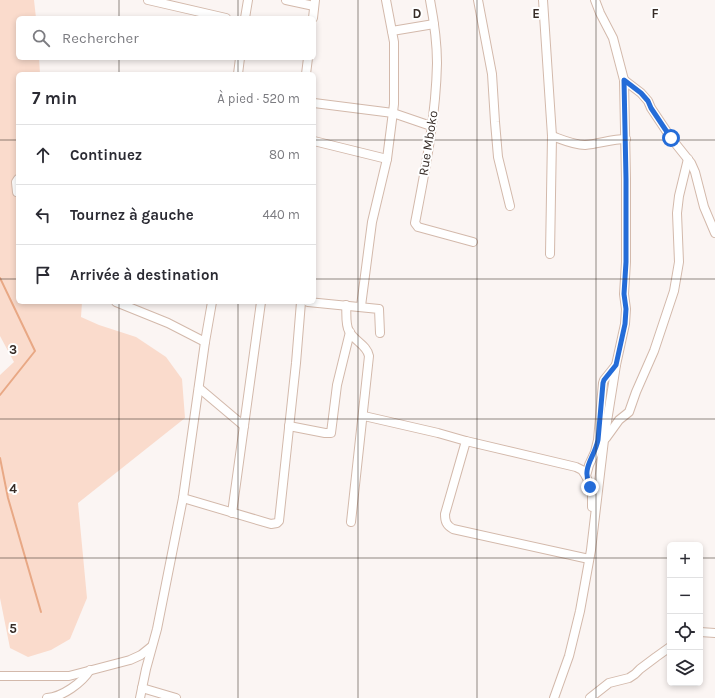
<!DOCTYPE html>
<html lang="fr">
<meta charset="utf-8">
<style>
body{margin:0;font-family:Karla,sans-serif;background:#f2f2f3;color:#2b2b33}
.controls{position:absolute;right:12px;bottom:12px;display:grid;overflow:hidden;border-radius:6px;box-shadow:0 2px 6px #0003}
.controls button{width:36px;height:36px;display:grid;place-items:center;padding:0;border:0;border-bottom:1px solid #e1e1e2;background:#fff;color:#2b2b33;font:20px sans-serif}
.stop{position:absolute;width:12px;height:12px;margin:-9px;border:3px solid #246cd8;border-radius:50%;background:#fff}
.stop.end{background:#246cd8;border-color:#fff;box-shadow:0 1px 4px #0008}
.list{margin:0;padding:0;list-style:none}
h2{display:flex;justify-content:space-between;align-items:center;height:52px;margin:0;padding:0 16px;font-size:17px}
h2 small{font-size:13px;font-weight:400;color:#7c7c81}
.list li{display:grid;grid-template-columns:26px 1fr auto;gap:12px;align-items:center;box-sizing:border-box;height:60px;padding:0 16px;border-top:1px solid #e1e1e2}
.list b{display:block;font-size:15px;white-space:nowrap}
.list em{font-size:13px;font-style:normal;color:#7c7c81}
.icon{flex:none;width:22px;height:22px;fill:none;stroke:currentColor;stroke-width:2;stroke-linecap:round;stroke-linejoin:round}
.map{position:relative;flex:none;width:715px;height:698px;overflow:hidden}
.search{position:absolute;background:#fff;box-shadow:0 2px 6px #0003;left:16px;top:16px;width:300px;height:44px;display:flex;align-items:center;gap:10px;box-sizing:border-box;padding:0 14px;border-radius:6px;color:#7c7c81;font-size:15px}
.panel{position:absolute;background:#fff;box-shadow:0 2px 6px #0003;left:16px;top:72px;width:300px;height:232px;border-radius:6px}
.map>svg:first-child{display:block}
.green{fill:#fadbcc}
.lines{fill:none;stroke-linecap:round;stroke-linejoin:round}
.stream{stroke:#e8a885;stroke-width:2}
.minor-casing{stroke:#d3b9ab;stroke-width:10}
.minor{stroke:#fff;stroke-width:8}
.route{stroke:#246cd8;stroke-width:5}
.grid{fill:none;stroke:#362c27;stroke-width:1;stroke-opacity:0.55}
.labels{text-anchor:middle;dominant-baseline:central;stroke-width:4;stroke-linejoin:round;paint-order:stroke}
.street-label{font-size:13px;fill:#362c27;stroke:#fff}
.grid-label{font-size:13px;text-anchor:middle;font-weight:bold;fill:#362c27;stroke:#fff;stroke-width:4;stroke-linejoin:round;paint-order:stroke}
</style>
<div class="map">
<svg width="715" height="698" viewBox="0 0 715 698">
<rect width="100%" height="100%" fill="#fbf5f3"/>
<!-- green -->
<polygon class="green" points="0,0 34,0 36,18 18,18 18,58 39,58 40,74 18,74 18,302 82,302 81,317 99,325 136,337 166,357 182,379 185,418 78,503 87,598 70,639 51,650 28,657 10,648 0,598 0,375 14,362 0,336"/>
<g class="lines">
<!-- stream -->
<g class="stream">
<polyline points="0,278 35,351 0,395"/>
<polyline points="0,458 8,498 41,612"/>
</g>
<defs>
<g id="minor">
<polyline points="148,0 226,18"/>
<polyline points="286,0 314,6"/>
<path d="M430,0C434,21 437,42 437,63C436,117 425,171 415,223L418,227L473,242"/>
<polyline points="478,0 492,74 495,122 498,157 510,206"/>
<polyline points="543,0 552,136 550,254"/>
<polyline points="245,18 248,0"/>
<polyline points="313,18 315,0"/>
<polyline points="392,31 434,24"/>
<polyline points="238,74 240,58"/>
<polyline points="306,74 308,58"/>
<polyline points="624,80 641,93 648,101 651,108 671,138 691,163 695,172 704,207 715,233"/>
<polyline points="314,103 393,113 431,126"/>
<path d="M552,136C563,140 574,145 585,145C599,144 611,139 626,139"/>
<polyline points="314,141 387,159"/>
<polyline points="18,179 16,182 17,192 18,192"/>
<polyline points="116,302 168,323 205,342"/>
<polyline points="308,302 379,309 380,333"/>
<path d="M346,305C347,313 345,324 349,331C354,341 367,345 369,356L351,522"/>
<polyline points="361,306 372,222 387,159 394,104 394,42 386,0"/>
<polyline points="199,388 244,426"/>
<polyline points="364,416 438,433 466,441 576,467 582,470 586,476"/>
<polyline points="289,426 325,433 331,433 337,385 350,332"/>
<polyline points="606,438 619,420 629,412 636,392 654,351 674,291 679,262 677,213 679,196 688,159"/>
<path d="M466,441L445,514C445,521 446,525 453,529L589,559"/>
<polyline points="183,498 271,524 277,523 279,521 296,363 301,302"/>
<polyline points="592,507 592,491 586,476 589,465 595,452 598,440 603,383 604,380 616,365"/>
<polyline points="232,513 261,302"/>
<polyline points="700,632 715,633"/>
<polyline points="0,676 69,676 130,660 141,655 151,647"/>
<polyline points="142,688 176,698"/>
<path d="M47,698C62,697 82,683 90,670"/>
<polyline points="140,698 146,669 157,629 183,498 205,342 212,302"/>
<polyline points="554,698 569,656 580,611 591,550 604,440 616,365 625,324 626,309 624,294 626,262 626,179 624,80 613,38 600,13 595,0"/>
<polyline points="590,698 609,683 629,678 635,674 640,669 656,657 670,647"/>
</g>
</defs>
<!-- minor casing -->
<use href="#minor" class="minor-casing"/>
<!-- minor -->
<use href="#minor" class="minor"/>
</g>
<g class="lines">
<!-- route -->
<path class="route" d="M590,487C581,467 594,459 598,440L603,383L604,380L616,365L625,324L626,309L624,294L626,262V179L624,80L641,93L648,101L651,108L671,138"/>
</g>
<!-- grid -->
<path class="grid" d="M119,0V18M238,0V18M358,0V698M477,0V698M596,0V698M119,58V74M238,58V74M0,140H18M314,140H715M0,279H18M314,279H715M119,302V698M238,302V698M0,419H715M0,558H670M700,558H715"/>
<g class="labels">
<!-- street labels -->
<g class="street-label">
<text transform="translate(428 143) rotate(-81)">Rue Mboko</text>
</g>
</g>
<g class="grid-label">
<text x="417" y="18">D</text>
<text x="536" y="18">E</text>
<text x="655" y="18">F</text>
<text x="13" y="354">3</text>
<text x="13" y="493">4</text>
<text x="13" y="633">5</text>
</g>
</svg>
<div class="controls">
<button>+</button>
<button>−</button>
<button><svg class="icon" aria-label="locate" viewBox="0 0 24 24"><circle cx="12" cy="12" r="6"/><path d="M12 2v4M12 18v4M2 12h4M18 12h4"/></svg></button>
<button><svg class="icon" aria-label="layers" viewBox="0 0 24 24"><path d="M12 4l9 5-9 5-9-5zM3 14l9 5 9-5"/></svg></button>
</div>
<div class="stop" style="left:671px;top:138px"></div>
<div class="stop end" style="left:590px;top:487px"></div>
<div class="search"><svg class="icon" aria-label="search" viewBox="0 0 24 24"><circle cx="10" cy="10" r="6"/><path d="M15 15l6 6"/></svg>Rechercher</div>
<section class="panel">
<h2>7 min<small>À pied · 520 m</small></h2>
<ul class="list">
<li><svg class="icon" aria-label="ahead" viewBox="0 0 24 24"><path d="M12 20V5M6 11l6-6 6 6"/></svg><div><b>Continuez</b></div><em>80 m</em></li>
<li><svg class="icon" aria-label="left" viewBox="0 0 24 24"><path d="M17 20v-9H6M10 6l-5 5 5 5"/></svg><div><b>Tournez à gauche</b></div><em>440 m</em></li>
<li><svg class="icon" aria-label="arrive" viewBox="0 0 24 24"><path d="M6 21V4h12l-3 4 3 4H6"/></svg><div><b>Arrivée à destination</b></div></li>
</ul>
</section>
</div>
